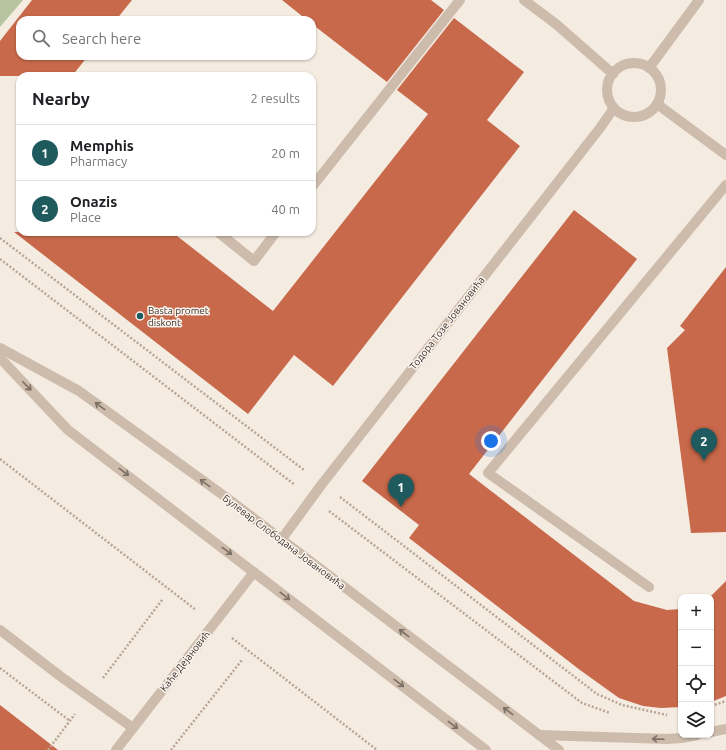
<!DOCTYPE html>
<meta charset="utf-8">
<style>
body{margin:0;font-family:Ubuntu,sans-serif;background:#f6f6f6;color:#202124}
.controls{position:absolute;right:12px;bottom:12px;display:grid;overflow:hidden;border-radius:8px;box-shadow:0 1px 3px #0004}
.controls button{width:36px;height:36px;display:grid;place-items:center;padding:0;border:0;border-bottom:1px solid #e0e0e0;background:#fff;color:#202124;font:20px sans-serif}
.you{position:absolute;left:491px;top:441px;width:14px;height:14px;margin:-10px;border:3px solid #fff;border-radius:50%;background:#1a73e8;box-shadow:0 0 0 6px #1a73e833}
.badge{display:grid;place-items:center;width:26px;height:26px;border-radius:50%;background:#1f5a5e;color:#fff;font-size:13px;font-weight:700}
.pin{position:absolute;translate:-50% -33px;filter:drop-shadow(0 1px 2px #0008)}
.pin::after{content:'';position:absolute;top:21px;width:14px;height:12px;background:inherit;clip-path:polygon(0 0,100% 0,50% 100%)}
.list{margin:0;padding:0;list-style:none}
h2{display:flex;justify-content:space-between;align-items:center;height:52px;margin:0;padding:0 16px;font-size:17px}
h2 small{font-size:13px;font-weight:400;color:#757577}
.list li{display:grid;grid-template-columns:26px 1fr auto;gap:12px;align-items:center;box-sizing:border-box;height:56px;padding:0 16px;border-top:1px solid #e0e0e0}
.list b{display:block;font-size:15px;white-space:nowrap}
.list p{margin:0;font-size:13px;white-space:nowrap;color:#757577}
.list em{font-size:13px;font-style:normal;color:#757577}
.icon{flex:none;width:22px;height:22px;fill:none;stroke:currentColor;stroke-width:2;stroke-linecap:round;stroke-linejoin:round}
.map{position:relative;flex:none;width:726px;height:750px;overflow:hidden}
.search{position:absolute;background:#fff;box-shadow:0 1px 3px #0004;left:16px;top:16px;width:300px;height:44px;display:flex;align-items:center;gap:10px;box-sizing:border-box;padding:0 14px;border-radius:12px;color:#757577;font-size:15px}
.panel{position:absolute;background:#fff;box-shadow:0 1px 3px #0004;left:16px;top:72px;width:300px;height:164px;border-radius:12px}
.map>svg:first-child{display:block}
.green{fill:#b8c4a0}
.building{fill:#c8694b}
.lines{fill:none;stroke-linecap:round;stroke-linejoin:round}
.path{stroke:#b9a596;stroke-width:2.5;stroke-dasharray:2 2;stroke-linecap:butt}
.minor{stroke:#cdbbac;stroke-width:10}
.oneway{stroke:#7d6f65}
.poi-dot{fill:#1f5a5e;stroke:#fbf5ee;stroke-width:1.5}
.labels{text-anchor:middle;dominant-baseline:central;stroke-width:3;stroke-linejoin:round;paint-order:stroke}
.poi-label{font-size:10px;fill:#3b302b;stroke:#fbf5ee;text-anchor:start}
.street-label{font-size:10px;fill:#3b302b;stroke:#fbf5ee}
</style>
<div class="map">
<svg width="726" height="750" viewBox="0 0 726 750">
<rect width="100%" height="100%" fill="#f4ebe1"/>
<!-- green -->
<polygon class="green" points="0,0 23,0 0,27"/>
<!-- building -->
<g class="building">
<polygon points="32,0 132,0 116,20 20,20 20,56 88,56 72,76 0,76 0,41"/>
<polygon points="282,0 431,0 444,10 387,82 312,24 312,20 307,20"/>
<polygon points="454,18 524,72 487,120 520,146 333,386 294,355 248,414 14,232 172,232 273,311 428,114 397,90"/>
<polygon points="574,210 637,259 469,474 634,601 667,610 681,609 681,707 661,708 643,706 619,698 580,670 409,538 419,525 362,481"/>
<polygon points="726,267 726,532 691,533 667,348 685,330 680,326"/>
<polygon points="726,581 726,696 711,702 710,597"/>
<polygon points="0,705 58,750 0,750"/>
</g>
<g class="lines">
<!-- path -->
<g class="path">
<polyline points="0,238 304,470"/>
<polyline points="0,259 295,485"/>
<polyline points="0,459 196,610"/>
<polyline points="340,497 597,694 622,705 667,715"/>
<polyline points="329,511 582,703 610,713"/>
<polyline points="232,638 377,750"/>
<polyline points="0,668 70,721"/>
<polyline points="103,678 162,600"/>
<polyline points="711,706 726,701"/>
<polyline points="48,750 75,714"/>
<polyline points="171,750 242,660"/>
</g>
<!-- minor -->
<g class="minor">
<polyline points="524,0 556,24 613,74"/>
<circle cx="634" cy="90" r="27"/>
<polyline points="649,68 699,0"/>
<polyline points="657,104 726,155"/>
<polyline points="312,187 460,0"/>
<polyline points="218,232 254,261 276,232"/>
<polyline points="0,348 79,391 227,498 559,750"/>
<polyline points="0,358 68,430 486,750"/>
<polyline points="281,540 322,484 600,128 614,108"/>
<polyline points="649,587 488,473 726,185"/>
<polyline points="0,630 60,676 133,728"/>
<polyline points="711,732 726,729"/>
<polyline points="539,735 667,739 682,738 697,735"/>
<polyline points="116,750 254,572"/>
</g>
</g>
<!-- one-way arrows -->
<defs><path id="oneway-shaft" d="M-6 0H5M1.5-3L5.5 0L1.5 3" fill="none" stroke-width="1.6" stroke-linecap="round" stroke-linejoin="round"/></defs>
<g class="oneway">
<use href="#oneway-shaft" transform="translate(27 386) rotate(46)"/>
<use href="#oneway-shaft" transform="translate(100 406) rotate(-144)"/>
<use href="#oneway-shaft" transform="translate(124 472) rotate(37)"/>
<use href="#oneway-shaft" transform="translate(205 483) rotate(-144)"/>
<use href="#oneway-shaft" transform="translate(227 551) rotate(37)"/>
<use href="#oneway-shaft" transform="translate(285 596) rotate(38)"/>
<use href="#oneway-shaft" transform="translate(404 633) rotate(-143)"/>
<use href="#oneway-shaft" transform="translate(399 683) rotate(38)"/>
<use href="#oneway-shaft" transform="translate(508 711) rotate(-143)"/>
<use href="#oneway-shaft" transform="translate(453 725) rotate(37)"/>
<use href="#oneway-shaft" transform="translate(658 739) rotate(-178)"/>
</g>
<!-- markers -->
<circle class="poi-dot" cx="140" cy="316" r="4"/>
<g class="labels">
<!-- poi labels -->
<g class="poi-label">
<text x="148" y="310">Basta promet<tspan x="148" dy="12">diskont</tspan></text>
</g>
<!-- street labels -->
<g class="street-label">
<text transform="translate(447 323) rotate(-52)">Тодора Тозе Јовановића</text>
<text transform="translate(284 542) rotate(37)">Булевар Слободана Јовановића</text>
<text transform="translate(185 661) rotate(-52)">Каће Дејановић</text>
</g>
</g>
</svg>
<div class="controls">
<button>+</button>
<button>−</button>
<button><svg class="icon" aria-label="locate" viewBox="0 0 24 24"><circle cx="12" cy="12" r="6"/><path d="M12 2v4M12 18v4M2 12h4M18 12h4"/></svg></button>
<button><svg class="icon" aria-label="layers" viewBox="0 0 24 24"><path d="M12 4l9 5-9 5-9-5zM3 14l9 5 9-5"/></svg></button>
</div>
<div class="you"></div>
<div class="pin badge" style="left:401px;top:507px">1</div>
<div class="pin badge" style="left:704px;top:461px">2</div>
<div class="search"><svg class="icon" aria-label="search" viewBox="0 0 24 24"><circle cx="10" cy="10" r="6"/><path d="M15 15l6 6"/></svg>Search here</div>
<section class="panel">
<h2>Nearby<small>2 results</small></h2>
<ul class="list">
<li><span class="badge">1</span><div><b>Memphis</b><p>Pharmacy</p></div><em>20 m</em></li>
<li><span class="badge">2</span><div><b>Onazis</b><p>Place</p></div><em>40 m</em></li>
</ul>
</section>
</div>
